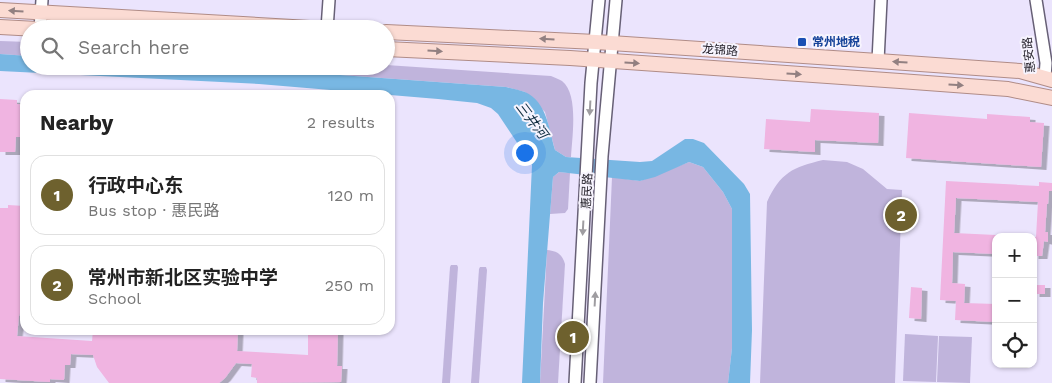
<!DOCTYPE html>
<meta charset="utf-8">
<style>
body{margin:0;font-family:"Work Sans","Noto Sans SC",sans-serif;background:#f2f2f2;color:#222}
.controls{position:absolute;right:15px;bottom:15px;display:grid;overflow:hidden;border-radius:10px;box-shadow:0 1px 4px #0004}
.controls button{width:45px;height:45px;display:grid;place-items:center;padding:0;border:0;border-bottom:1px solid #e0e0e0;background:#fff;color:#222;font:25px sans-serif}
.you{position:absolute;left:524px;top:152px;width:18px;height:18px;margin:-12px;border:4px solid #fff;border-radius:50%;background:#1a73e8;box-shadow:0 0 0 8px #1a73e833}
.badge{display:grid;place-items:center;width:32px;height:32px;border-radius:50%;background:#6e612e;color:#fff;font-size:16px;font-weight:700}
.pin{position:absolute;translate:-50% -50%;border:2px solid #fff;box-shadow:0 1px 5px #0006}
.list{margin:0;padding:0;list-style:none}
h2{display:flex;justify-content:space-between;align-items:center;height:65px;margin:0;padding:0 20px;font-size:21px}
h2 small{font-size:16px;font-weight:400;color:#767676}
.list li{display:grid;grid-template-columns:32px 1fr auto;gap:15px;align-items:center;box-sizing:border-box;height:80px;margin:0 10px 10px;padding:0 10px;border:1px solid #e0e0e0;border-radius:15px}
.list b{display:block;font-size:19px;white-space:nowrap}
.list p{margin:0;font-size:16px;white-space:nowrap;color:#767676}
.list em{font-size:16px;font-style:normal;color:#767676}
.icon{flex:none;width:28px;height:28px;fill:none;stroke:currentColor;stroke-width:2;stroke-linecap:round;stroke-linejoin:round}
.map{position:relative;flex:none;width:1052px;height:383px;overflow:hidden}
.search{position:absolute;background:#fff;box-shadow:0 1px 4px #0004;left:20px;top:20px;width:375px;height:55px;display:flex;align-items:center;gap:12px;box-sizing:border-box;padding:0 18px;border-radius:28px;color:#767676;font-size:19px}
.panel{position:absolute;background:#fff;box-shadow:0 1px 4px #0004;left:20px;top:90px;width:375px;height:245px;border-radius:15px}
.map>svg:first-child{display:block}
.green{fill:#c0b4dc}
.water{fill:#78b7e3}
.building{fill:#f0b4e1;filter:url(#shadow)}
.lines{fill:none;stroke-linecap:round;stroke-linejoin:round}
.minor-casing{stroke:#676076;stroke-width:14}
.major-casing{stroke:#b08c87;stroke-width:16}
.minor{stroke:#fff;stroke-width:11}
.major{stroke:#fbdbd3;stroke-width:14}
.oneway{fill:#928081}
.oneway2{fill:#9f9da1}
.transit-dot{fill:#1a4fb4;stroke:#f7f4fe;stroke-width:2}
.labels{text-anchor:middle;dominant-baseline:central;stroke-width:4;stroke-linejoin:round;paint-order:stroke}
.transit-label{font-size:12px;font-weight:bold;fill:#164399;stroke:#f7f4fe;text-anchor:start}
.street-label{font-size:12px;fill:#29262f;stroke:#f7f4fe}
.water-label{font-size:14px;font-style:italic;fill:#112e41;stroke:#f7f4fe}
</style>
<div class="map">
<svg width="1052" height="383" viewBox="0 0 1052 383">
<defs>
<filter id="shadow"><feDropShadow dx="5.5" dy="3" stdDeviation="0" flood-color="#0004"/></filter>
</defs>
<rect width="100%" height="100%" fill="#ebe4fd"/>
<!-- green -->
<g class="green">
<polygon points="0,41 29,42 29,56 0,54"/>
<path d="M386,65L551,76C555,78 559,79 562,81C579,94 572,138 571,157H566L555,150L545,112L525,92L506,87L217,66Z"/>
<path d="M823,160L847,162L863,169L887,189L902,190L895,383H760L767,202C780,173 793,167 823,160Z"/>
<polygon points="689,162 703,167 723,192 732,209 732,348 728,383 603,383 612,177 640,181"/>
<polygon points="559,172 570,173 568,209 565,213 550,214 553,177"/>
<path d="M547,250C557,251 562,254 565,264L558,383H540Z"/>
<polygon points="451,265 457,265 458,267 450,383 442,383 450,267"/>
<polygon points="480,267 486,267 487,270 479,383 471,383 479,269"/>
<polygon points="905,334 938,336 936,382 903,381"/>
<polygon points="939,336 972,337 970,383 937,382"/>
</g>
<!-- water -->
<path class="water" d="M0,54L29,56V66H217L506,87C512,89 519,90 525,92C547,102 549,129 555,150L566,157L640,162L652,161L685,139H693L704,143L744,184L750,194L752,330L750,383H728L732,348V209L723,192L703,167L689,162L655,177L640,181L559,172L553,177L543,303L540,383H522L532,165L498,114L491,108L477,103L438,99L259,84L0,71Z"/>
<!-- building -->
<g class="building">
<polygon points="0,99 17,100 17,104 25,105 25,137 16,137 15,152 0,152"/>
<polygon points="811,109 879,113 878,143 815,140 815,152 764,149 766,119 810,122"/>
<polygon points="909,113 987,119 987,114 1030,117 1030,122 1044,123 1041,167 906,158"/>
<polygon points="946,181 1039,186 1039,182 1052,183 1052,191 1049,191 1048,204 1047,204 1045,232 1048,232 1048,242 1044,241 1042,256 1033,256 1033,237 1036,237 1038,202 956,198 954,233 996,235 996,254 953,252 952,283 965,284 964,303 996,304 996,322 955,320 956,301 940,300"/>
<polygon points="8,205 25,206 25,250 23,250 22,272 25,281 25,298 19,316 17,336 92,341 93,330 238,330 237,351 308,355 308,335 306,330 338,330 337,366 342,366 341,382 257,383 257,378 251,377 252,364 236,363 225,378 219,383 109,383 97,367 93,355 71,354 70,365 65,365 64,380 50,379 50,382 0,379 0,208 8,208"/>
<rect x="1034" y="285" width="11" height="9"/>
<polygon points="911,287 922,288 921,319 909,318"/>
</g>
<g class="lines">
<defs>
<g id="minor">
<polyline points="1036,0 1046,63 1045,77"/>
<polyline points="40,29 42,0"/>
<polyline points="327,29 329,0"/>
<polyline points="878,61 881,0"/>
<polyline points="575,383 591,83 599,0"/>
<polyline points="590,383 602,156 616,0"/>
</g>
<g id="major">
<polyline points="0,10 327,29"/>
<polyline points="0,27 37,29"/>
<polyline points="386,32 596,42 878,61 1020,71 1052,80"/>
<polyline points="386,49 570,58 900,81 1008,89 1052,98"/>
</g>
</defs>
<!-- minor casing -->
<use href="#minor" class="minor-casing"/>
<!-- major casing -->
<use href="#major" class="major-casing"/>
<!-- minor -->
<use href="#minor" class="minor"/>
<!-- major -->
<use href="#major" class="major"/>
</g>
<!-- one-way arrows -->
<defs><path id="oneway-solid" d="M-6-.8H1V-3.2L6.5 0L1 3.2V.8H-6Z" transform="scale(1.25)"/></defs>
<g class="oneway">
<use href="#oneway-solid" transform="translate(16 11) rotate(-176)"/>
<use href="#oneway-solid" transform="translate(547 39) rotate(-177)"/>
<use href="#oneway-solid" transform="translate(435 51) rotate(3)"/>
<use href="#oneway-solid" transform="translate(900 62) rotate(-176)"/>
<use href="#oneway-solid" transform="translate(632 63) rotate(4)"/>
<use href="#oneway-solid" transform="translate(794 74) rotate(4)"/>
<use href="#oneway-solid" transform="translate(956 85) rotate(4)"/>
</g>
<g class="oneway2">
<use href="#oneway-solid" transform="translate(590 108) rotate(93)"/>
<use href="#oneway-solid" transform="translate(583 228) rotate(93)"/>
<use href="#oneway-solid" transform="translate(595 299) rotate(-87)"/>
</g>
<!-- markers -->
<rect class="transit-dot" x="797" y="37" width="10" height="10" rx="2.5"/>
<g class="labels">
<!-- transit labels -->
<g class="transit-label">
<text x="812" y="42">常州地税</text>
</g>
<!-- street labels -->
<g class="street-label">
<text transform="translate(720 50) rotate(4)">龙锦路</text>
<text transform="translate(1029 55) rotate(-96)">惠安路</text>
<text transform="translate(587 191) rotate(-87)">惠民路</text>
</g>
<!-- water labels -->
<g class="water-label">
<text transform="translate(532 120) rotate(53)">三井河</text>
</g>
</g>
</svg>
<div class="controls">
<button>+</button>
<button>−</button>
<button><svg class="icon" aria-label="locate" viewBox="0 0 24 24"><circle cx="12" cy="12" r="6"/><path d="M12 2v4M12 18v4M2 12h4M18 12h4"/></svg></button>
</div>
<div class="you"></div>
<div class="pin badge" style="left:573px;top:337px">1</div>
<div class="pin badge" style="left:901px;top:215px">2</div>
<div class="search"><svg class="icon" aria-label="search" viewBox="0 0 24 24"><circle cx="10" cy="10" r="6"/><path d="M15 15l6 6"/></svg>Search here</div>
<section class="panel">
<h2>Nearby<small>2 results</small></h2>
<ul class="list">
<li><span class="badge">1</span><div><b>行政中心东</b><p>Bus stop · 惠民路</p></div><em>120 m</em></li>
<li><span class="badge">2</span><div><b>常州市新北区实验中学</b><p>School</p></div><em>250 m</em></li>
</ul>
</section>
</div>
